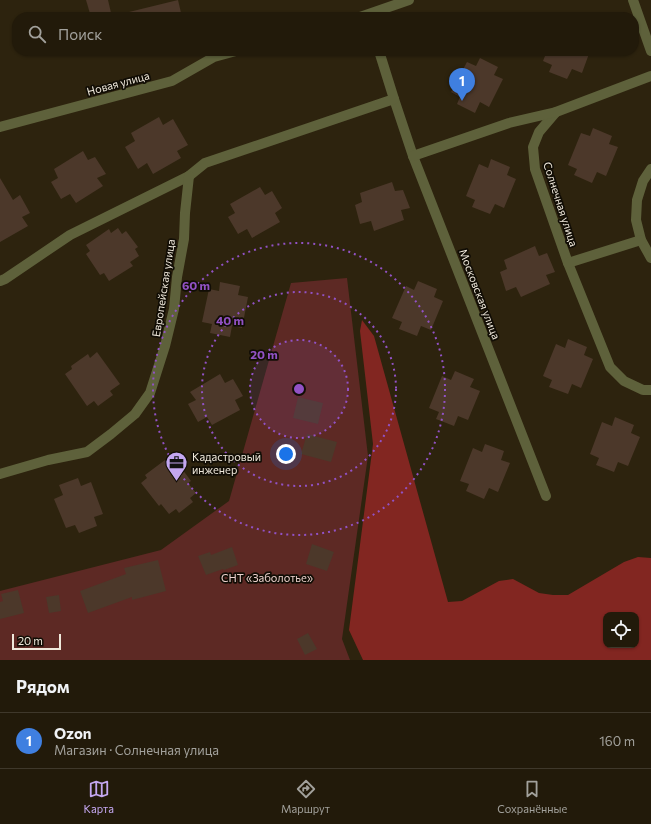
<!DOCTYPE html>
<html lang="ru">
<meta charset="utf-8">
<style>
body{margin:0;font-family:Commissioner,sans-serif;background:#2a2313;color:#f1f3f6}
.controls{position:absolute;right:12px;bottom:12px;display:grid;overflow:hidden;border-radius:8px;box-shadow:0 1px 3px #0004}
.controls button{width:36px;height:36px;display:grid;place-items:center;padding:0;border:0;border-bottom:1px solid #3f382b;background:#221a0a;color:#f1f3f6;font:20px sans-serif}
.scale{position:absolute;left:12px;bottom:10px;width:49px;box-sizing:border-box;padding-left:4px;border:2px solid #efe8db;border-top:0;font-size:11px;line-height:14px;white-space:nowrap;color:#efe8db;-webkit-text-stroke:3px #110d05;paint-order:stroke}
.you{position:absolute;left:286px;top:454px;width:14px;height:14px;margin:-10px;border:3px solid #fff;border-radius:50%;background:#1a73e8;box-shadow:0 0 0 6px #1a73e833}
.badge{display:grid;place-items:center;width:26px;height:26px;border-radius:50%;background:#c4a7f1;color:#fff;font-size:13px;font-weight:700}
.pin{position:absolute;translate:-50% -33px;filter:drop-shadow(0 1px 2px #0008)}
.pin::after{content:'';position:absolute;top:21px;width:14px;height:12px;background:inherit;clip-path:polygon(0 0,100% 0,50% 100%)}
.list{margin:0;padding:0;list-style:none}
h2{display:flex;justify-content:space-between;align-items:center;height:52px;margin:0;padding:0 16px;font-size:17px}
h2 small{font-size:13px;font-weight:400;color:#a2a19c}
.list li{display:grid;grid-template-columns:26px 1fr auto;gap:12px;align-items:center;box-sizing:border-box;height:56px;padding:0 16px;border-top:1px solid #3f382b}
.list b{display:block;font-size:15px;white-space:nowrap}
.list p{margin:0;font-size:13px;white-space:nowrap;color:#a2a19c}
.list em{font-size:13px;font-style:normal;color:#a2a19c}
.icon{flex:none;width:22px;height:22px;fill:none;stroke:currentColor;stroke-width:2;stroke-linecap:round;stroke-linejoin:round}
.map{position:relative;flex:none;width:651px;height:660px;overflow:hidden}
.search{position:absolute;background:#221a0a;box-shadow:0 1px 3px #0004;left:12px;right:12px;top:12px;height:44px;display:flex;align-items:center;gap:10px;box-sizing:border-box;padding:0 14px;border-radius:16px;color:#a2a19c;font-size:15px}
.sheet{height:108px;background:#221a0a}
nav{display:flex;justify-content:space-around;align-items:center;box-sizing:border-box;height:56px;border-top:1px solid #3f382b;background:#221a0a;font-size:11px;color:#a2a19c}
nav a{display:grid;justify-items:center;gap:2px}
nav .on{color:#c4a7f1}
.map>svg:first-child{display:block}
.green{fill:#5d2924}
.forest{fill:#822621;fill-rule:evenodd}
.building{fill:#4c382a}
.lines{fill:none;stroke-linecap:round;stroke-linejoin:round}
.minor{stroke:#5e613b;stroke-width:10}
.ring{fill:none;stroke:#9252c5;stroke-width:2;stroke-dasharray:2 4}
.labels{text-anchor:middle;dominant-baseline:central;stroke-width:3.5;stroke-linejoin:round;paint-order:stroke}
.street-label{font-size:11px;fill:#efe8db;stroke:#110d05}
.poi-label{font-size:11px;fill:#efe8db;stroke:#110d05;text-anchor:start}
.park-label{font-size:11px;fill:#edd2ce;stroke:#110d05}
.centre{fill:#9252c5;stroke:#110d05;stroke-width:2}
.ring-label{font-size:12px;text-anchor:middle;font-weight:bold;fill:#9252c5;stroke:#110d05;stroke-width:3.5;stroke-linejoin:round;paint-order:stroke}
</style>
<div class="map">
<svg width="651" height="660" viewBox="0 0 651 660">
<rect width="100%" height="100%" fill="#2d230e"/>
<!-- green -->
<polygon class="green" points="347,278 368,456 342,639 350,660 0,660 0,591 161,550 229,501 291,283"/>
<!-- forest -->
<path class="forest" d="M362,320L374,336L448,602L462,601L499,581L513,579L539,593L553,595H568L624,562L638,557L651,558V660H363L349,630L373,444L360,331ZM606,615H636V645H606Z"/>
<!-- building -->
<g class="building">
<polygon points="86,0 108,0 112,17 91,17"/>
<polygon points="178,0 182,17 130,17 129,12"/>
<polygon points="547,51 590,51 582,73 572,69 567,79 549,72 552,65 543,61"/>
<polygon points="480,58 498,67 494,75 503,79 489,107 480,102 475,113 457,104 460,97 451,92 467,62 476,66"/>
<polygon points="159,117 163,125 173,119 188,145 177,151 181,158 153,174 147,163 138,169 125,147 135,141 131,133"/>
<polygon points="593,128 612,136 609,144 618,147 606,176 597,172 592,183 574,175 577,169 568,165 581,133 590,136"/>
<polygon points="83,151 88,160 95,157 106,174 97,178 103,186 76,203 70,194 61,199 51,182 58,178 54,169"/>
<polygon points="491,159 510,167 507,175 516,179 504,208 495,204 490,214 472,207 475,200 466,196 479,164 488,168"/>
<polygon points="0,178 13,200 20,195 30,213 22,217 28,226 0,242"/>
<polygon points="392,182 395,191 403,190 410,208 401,210 404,220 374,231 371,221 360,224 355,205 362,202 360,193"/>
<polygon points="260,187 265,195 272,191 282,208 275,213 280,222 252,238 247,229 238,234 228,217 235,213 230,204"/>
<polygon points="118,228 122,234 126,231 138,247 135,249 139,256 130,262 133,266 109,281 104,273 100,275 86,254 90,251 86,245 109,229 111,233"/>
<polygon points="535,246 539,256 547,253 555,272 546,275 550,284 521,297 516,287 506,291 500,272 507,269 504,260"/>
<polygon points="418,281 437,289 434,297 443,301 431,330 421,326 417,336 399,329 402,322 392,318 406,286 414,290"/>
<polygon points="220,282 240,286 238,295 248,297 242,328 232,326 230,337 210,333 212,324 202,322 209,289 219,291"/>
<polygon points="568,339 587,347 584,355 593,359 581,388 572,384 568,394 549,387 552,380 543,376 556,344 565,348"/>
<polygon points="97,352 120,384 110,391 113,395 98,406 94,401 87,406 65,374 72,369 71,366 88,354 90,358"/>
<polygon points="455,371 474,379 470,387 480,391 468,420 458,416 454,426 436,419 439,412 429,408 442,376 451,380"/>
<polygon points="220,374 225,383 233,379 243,396 235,400 240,410 212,425 207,417 198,422 188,404 196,400 190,392"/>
<polygon points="298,397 323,403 318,424 293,418"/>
<polygon points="615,417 634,425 631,433 640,437 628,466 618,462 614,472 596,465 599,458 590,454 602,422 612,426"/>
<polygon points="307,434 337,442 331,462 301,454"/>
<polygon points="485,444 504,451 501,460 510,463 498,492 489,488 484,499 466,491 469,484 460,481 473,448 482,452"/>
<polygon points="174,458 191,481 188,483 196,493 190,498 193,502 179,513 176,509 169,514 161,504 159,506 141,483 147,478 145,475 165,460 167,462"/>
<polygon points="78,478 81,486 91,482 103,514 94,517 97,526 79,533 75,525 66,528 54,499 63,495 59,485"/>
<polygon points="312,544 334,552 327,571 306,564"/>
<polygon points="232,547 238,565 224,570 223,569 206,575 198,556 210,552 211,555"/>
<polygon points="158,560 166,591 132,600 132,597 88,613 80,591 126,574 124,568"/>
<polygon points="18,590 24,613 0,619 0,602 3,601 1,594"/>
<polygon points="59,595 61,611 49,613 46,597"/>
<polygon points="308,633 317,649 305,655 297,639"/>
</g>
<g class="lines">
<!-- minor -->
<g class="minor">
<polyline points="633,0 651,51"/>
<polyline points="360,17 409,0"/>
<polyline points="394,99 413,156 546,496"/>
<polyline points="556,112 539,132 533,147 535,169 568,263 610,367 624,381 643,390 651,390"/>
<polyline points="0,127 172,81 214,57 236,51"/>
<polyline points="413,156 509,123 556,112 651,76"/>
<polyline points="651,169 643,181 637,200 636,220 641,240 651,258"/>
<polyline points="568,263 641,240"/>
<polyline points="0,281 5,279 70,235 189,176 205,163 394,99 379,51"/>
<polyline points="0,474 48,460 87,452 111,434 135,414 150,393 165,346 174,309 177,277 184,239 185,213 189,176"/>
</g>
</g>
<!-- distance rings -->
<circle cx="299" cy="389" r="49" fill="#9252c5" fill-opacity=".12"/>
<g class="ring">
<circle cx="299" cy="389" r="49"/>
<circle cx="299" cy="389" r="97"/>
<circle cx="299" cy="389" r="146"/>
</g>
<!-- icons -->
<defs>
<symbol id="office-pin" viewBox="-11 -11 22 30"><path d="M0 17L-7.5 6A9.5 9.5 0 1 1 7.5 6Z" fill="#c4a7f1" stroke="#110d05"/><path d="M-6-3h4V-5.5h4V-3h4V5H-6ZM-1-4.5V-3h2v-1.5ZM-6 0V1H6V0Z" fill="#111"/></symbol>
</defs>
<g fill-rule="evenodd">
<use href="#office-pin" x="164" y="450" width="25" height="34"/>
</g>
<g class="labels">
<!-- street labels -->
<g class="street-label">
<text transform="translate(118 83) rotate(-15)">Новая улица</text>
<text transform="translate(561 204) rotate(72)">Солнечная улица</text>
<text transform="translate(163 288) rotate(-81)">Европейская улица</text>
<text transform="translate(480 294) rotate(69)">Московская улица</text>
</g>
<!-- poi labels -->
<g class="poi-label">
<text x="192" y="456">Кадастровый<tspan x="192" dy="13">инженер</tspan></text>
</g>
<!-- park labels -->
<g class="park-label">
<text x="267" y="577">СНТ «Заболотье»</text>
</g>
</g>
<circle cx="299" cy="389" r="6" class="centre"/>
<g class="ring-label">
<text x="196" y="290">60 m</text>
<text x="230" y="325">40 m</text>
<text x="264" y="359">20 m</text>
</g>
</svg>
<div class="controls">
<button><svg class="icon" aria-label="locate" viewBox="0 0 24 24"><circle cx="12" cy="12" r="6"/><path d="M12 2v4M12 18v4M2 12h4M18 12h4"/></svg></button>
</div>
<div class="scale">20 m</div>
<div class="you"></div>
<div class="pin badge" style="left:462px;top:101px;background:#3f7fe0">1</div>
<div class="search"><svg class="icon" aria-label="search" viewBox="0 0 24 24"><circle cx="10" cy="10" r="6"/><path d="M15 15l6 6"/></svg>Поиск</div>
</div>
<section class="sheet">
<h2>Рядом<small></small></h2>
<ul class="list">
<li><span class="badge" style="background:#3f7fe0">1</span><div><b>Ozon</b><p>Магазин · Солнечная улица</p></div><em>160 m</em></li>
</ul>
</section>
<nav>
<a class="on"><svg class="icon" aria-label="map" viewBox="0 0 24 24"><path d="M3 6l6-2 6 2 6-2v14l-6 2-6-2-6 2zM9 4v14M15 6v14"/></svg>Карта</a>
<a><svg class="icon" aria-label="directions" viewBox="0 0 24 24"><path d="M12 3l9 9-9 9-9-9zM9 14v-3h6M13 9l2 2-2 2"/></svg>Маршрут</a>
<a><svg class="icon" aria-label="saved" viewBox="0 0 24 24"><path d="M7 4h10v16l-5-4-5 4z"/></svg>Сохранённые</a>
</nav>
